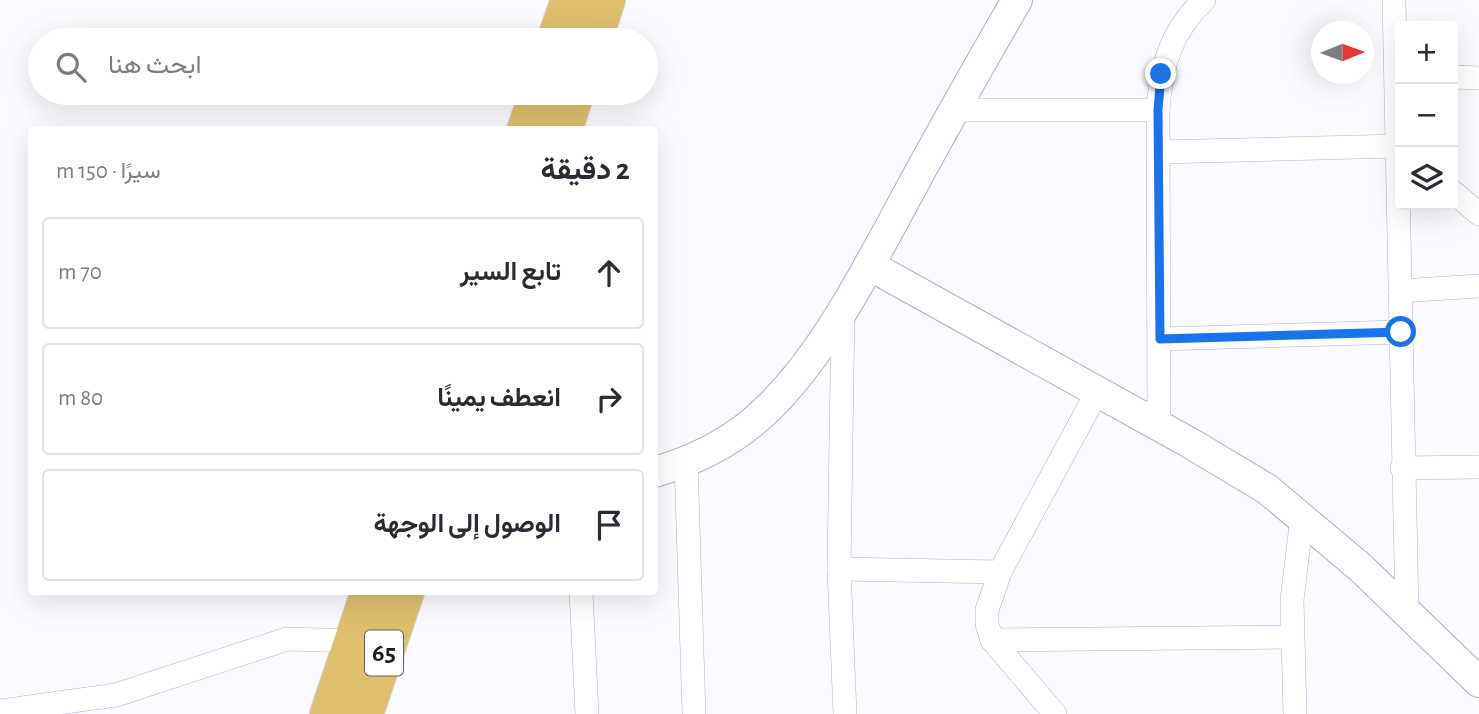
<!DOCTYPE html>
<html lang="ar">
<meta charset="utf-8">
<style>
body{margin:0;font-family:"Alegreya Sans",Vazirmatn,sans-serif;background:#f7f7f7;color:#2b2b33;direction:rtl}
.controls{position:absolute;right:21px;top:21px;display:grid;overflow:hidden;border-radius:7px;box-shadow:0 7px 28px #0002}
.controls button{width:63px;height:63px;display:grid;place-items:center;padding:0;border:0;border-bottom:2px solid #e1e1e2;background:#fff;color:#2b2b33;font:35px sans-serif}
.compass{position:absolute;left:1311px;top:21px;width:63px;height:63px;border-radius:50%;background:#fff;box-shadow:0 7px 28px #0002;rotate:89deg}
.stop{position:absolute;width:21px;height:21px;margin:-16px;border:5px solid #1a73e8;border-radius:50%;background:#fff}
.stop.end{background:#1a73e8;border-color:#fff;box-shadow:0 2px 7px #0008}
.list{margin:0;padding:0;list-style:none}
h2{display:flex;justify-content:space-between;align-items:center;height:91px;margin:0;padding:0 28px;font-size:30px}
h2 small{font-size:23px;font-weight:400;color:#7c7c81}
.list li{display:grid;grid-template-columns:46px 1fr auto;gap:21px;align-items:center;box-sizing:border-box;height:112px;margin:0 14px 14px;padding:0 14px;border:2px solid #e1e1e2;border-radius:7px}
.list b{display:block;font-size:26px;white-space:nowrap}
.list em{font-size:23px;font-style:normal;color:#7c7c81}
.icon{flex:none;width:38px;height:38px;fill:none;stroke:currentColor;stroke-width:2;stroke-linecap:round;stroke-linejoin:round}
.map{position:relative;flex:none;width:1479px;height:714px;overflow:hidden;direction:ltr}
.search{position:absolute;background:#fff;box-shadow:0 7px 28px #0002;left:28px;top:28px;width:630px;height:77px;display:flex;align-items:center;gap:18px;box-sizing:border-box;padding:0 24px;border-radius:38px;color:#7c7c81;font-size:26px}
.panel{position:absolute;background:#fff;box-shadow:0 7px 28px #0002;left:28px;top:126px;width:630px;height:469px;border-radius:7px;direction:rtl}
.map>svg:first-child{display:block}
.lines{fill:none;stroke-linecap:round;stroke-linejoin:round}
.minor-casing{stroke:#adafc5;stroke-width:24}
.tertiary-casing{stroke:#adafc5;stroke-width:32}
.trunk-casing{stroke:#d6d6d8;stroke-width:40}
.minor{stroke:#fff;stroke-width:23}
.tertiary{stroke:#fff;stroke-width:30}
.trunk{stroke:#dfbf6e;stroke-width:38}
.route{stroke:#1a73e8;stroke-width:9}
.labels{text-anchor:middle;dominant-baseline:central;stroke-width:7;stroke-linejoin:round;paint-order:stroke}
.shield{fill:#fff;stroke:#606166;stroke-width:2}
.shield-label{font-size:26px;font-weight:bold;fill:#1c1d25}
</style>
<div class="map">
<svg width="1479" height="714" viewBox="0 0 1479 714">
<rect width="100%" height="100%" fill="#fafaff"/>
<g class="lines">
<defs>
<g id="minor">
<polyline points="1394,0 1407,611"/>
<polyline points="1453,77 1479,78"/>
<polyline points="954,110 1158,110"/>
<polyline points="1158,152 1397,146 1400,149"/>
<polyline points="1453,192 1479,214"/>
<polyline points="1400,291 1479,286"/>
<polyline points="843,310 839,569 845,714"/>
<polyline points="1160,339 1401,332"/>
<path d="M1159,426L1158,110C1161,66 1171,31 1204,0"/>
<polyline points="686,463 694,714"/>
<polyline points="1402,468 1479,467"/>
<polyline points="839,569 1000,572"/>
<polyline points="581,592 587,714"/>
<polyline points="992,640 1290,637"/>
<polyline points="0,711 116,695 287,639 354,641"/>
<polyline points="1055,714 992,640 987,624 987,610 1000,572 1096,394"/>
<polyline points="1295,714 1292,600 1302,517"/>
</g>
<g id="tertiary">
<polyline points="869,265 1190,443 1267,489 1361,568 1479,682"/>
<path d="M654,472C690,462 724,446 753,422C819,367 867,269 908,194C943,129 980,64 1017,0"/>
</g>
<g id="trunk">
<polyline points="556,40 570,0"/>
<polyline points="593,40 606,0"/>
<polyline points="526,130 539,93"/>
<polyline points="563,130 575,93"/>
<polyline points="329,714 370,592"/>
<polyline points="364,714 405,592"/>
</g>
</defs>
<!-- minor casing -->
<use href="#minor" class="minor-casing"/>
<!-- tertiary casing -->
<use href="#tertiary" class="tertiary-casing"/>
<!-- trunk casing -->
<use href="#trunk" class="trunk-casing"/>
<!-- minor -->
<use href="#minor" class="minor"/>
<!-- tertiary -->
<use href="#tertiary" class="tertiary"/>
<!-- trunk -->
<use href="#trunk" class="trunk"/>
</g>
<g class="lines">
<!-- route -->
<polyline class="route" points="1161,74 1158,110 1160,339 1401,332"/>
</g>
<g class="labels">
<!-- shield labels -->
<rect class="shield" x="365" y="630.5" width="38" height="45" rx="5"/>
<g class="shield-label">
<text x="384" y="653">65</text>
</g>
</g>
</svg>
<div class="controls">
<button>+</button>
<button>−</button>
<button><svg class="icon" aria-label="layers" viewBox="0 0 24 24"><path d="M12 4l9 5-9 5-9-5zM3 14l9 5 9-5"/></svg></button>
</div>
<svg class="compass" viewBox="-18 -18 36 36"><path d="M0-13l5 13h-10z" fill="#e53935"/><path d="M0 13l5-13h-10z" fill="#7c7c81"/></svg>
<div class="stop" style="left:1401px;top:332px"></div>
<div class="stop end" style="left:1161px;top:74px"></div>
<div class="search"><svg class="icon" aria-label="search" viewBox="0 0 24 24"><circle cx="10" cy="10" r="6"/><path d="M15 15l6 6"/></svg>ابحث هنا</div>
<section class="panel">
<h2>2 دقيقة<small>سيرًا · 150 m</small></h2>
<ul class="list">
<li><svg class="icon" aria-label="ahead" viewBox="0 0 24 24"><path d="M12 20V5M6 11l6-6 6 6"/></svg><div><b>تابع السير</b></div><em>70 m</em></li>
<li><svg class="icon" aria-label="right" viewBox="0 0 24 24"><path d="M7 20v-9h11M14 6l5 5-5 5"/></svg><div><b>انعطف يمينًا</b></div><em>80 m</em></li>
<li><svg class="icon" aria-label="arrive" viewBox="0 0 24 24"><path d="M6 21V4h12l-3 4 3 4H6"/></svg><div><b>الوصول إلى الوجهة</b></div></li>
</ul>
</section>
</div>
